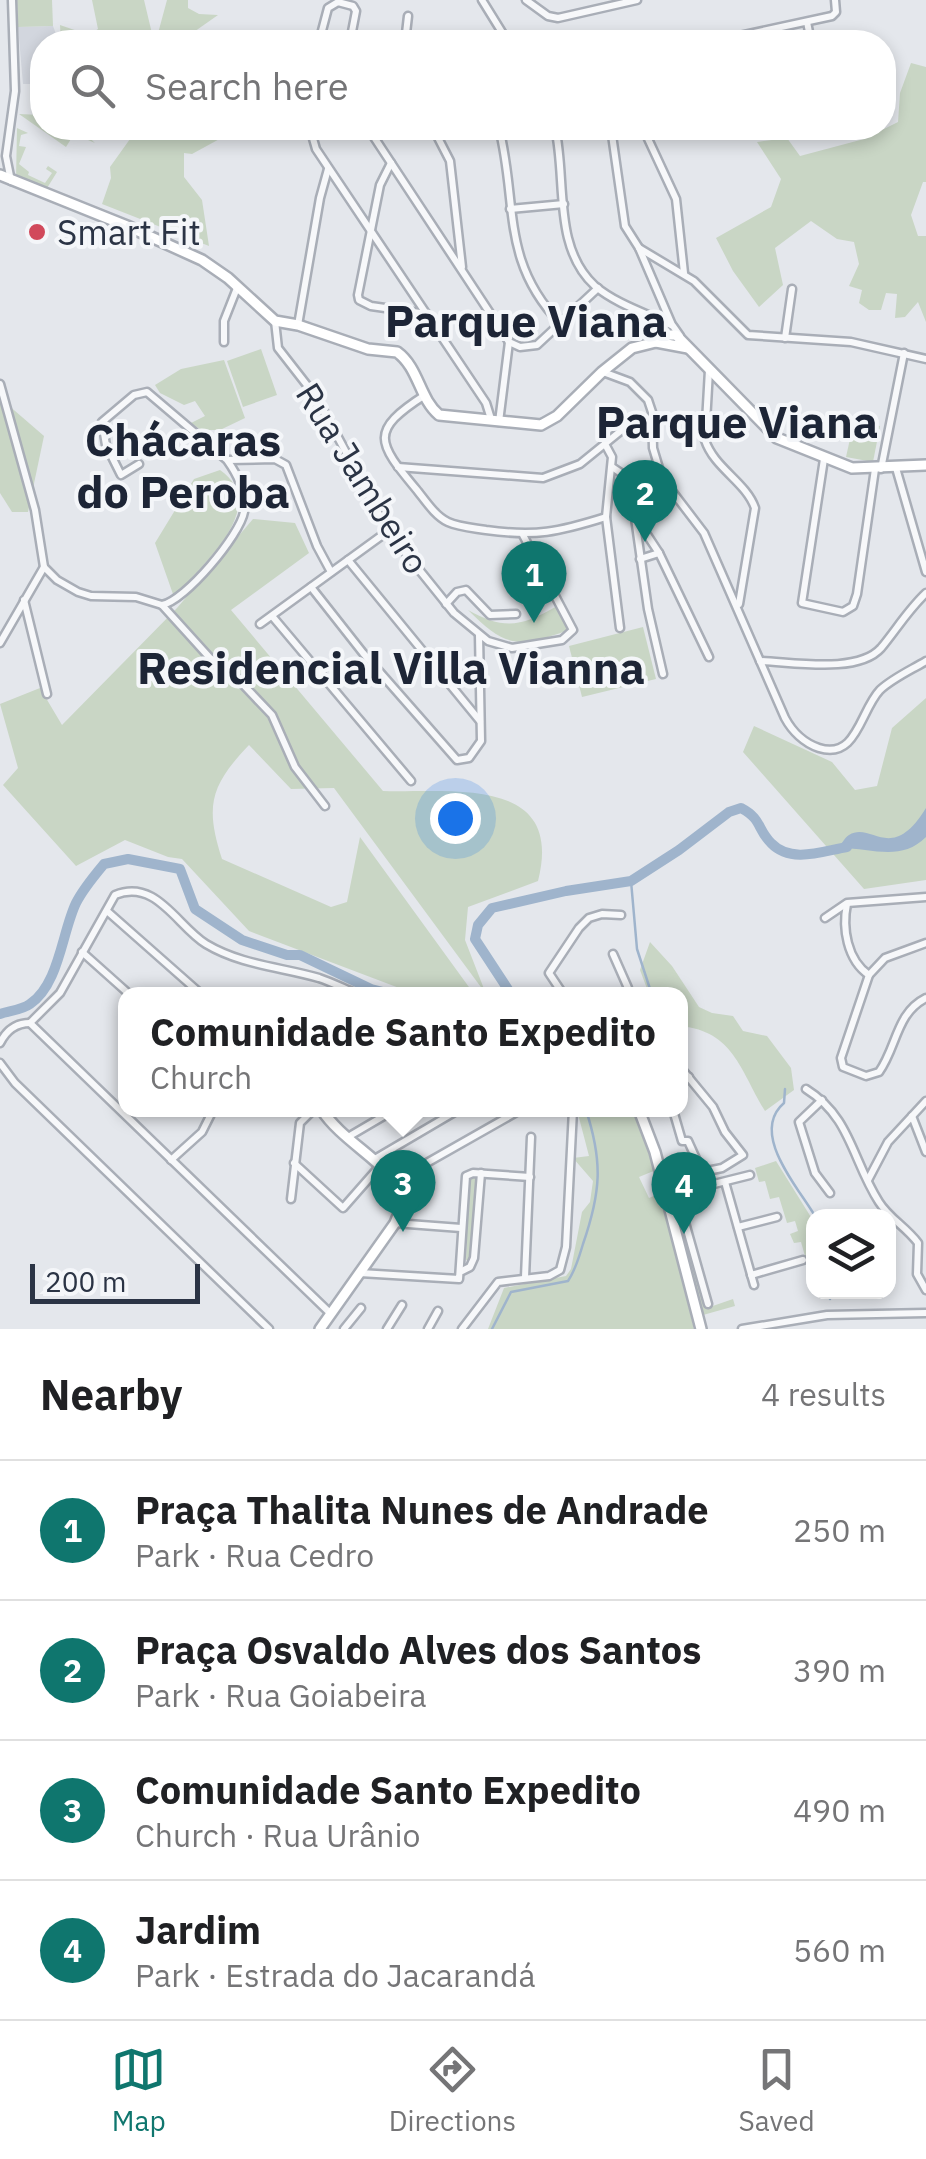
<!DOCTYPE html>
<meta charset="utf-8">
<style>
body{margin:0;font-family:"IBM Plex Sans",sans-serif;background:#f6f6f6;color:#202124}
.controls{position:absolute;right:30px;bottom:30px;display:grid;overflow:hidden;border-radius:20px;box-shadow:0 5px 15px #0003}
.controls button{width:90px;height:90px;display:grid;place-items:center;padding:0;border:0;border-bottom:2px solid #e0e0e0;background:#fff;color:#202124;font:50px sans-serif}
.scale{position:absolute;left:30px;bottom:25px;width:170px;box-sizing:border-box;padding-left:10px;border:5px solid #2b3445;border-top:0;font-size:28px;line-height:35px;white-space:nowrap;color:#2b3445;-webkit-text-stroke:8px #f4f6f9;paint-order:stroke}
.you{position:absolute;left:455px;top:818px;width:35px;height:35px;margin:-25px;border:8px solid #fff;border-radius:50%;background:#1a73e8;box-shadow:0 0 0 15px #1a73e833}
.badge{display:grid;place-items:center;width:65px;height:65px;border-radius:50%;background:#0f766e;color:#fff;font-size:32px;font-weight:700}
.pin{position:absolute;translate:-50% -82px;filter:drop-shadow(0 2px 5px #0008)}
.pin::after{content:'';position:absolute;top:52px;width:35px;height:30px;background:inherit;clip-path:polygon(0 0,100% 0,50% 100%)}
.popup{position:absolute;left:118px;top:987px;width:570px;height:130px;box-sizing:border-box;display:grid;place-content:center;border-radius:20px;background:#fff;filter:drop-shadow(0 2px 8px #0005);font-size:32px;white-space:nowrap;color:#757577}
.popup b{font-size:38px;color:#202124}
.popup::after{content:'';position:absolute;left:50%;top:100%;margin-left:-20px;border:20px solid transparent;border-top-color:#fff}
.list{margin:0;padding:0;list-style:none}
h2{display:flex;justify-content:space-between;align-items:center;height:130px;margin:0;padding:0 40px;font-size:42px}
h2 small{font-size:32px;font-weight:400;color:#757577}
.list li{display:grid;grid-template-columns:65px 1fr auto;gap:30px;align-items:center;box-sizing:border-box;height:140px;padding:0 40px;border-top:2px solid #e0e0e0}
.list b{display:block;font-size:38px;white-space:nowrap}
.list p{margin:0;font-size:32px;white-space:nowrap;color:#757577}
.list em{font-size:32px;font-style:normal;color:#757577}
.icon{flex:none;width:55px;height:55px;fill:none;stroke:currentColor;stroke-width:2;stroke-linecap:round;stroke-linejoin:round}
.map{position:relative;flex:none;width:926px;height:1329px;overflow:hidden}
.search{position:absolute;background:#fff;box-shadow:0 5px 15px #0003;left:30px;right:30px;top:30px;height:110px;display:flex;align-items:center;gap:25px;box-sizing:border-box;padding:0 35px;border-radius:40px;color:#757577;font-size:38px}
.sheet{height:690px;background:#fff}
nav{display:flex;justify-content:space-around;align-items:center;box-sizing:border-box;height:140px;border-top:2px solid #e0e0e0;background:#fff;font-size:28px;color:#757577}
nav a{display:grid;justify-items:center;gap:5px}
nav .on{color:#0f766e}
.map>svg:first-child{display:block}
.built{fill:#d2d6de}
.green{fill:#c9d6c5}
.water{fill:#9fb4cc}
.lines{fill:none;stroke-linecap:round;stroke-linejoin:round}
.stream{stroke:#9fb4cc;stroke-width:2.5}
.river{stroke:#9fb4cc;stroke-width:10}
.street-casing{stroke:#a9aeb7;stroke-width:11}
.secondary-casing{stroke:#a9aeb7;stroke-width:14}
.street{stroke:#f7f8fa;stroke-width:6}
.secondary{stroke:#fff;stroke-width:9}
.poi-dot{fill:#d1495b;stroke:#f4f6f9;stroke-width:4}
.labels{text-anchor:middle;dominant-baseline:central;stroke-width:8;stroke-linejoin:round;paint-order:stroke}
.poi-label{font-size:35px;fill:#2b3445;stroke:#f4f6f9;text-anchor:start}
.street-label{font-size:35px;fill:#2b3445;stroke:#f4f6f9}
.district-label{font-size:45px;font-weight:bold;fill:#1d2536;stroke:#f4f6f9}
</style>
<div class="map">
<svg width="926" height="1329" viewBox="0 0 926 1329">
<rect width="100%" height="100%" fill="#e4e7ec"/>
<!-- built -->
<polygon class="built" points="53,26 59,42 42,42 42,84 23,84 18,27"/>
<!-- green -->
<g class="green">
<polygon points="17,0 52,0 53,26 18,27"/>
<polygon points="92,0 144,0 154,42 61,42 60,25 89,35 98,29"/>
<polygon points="167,0 188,0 188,8 199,14 218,15 191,34 189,42 160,42 157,37"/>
<polygon points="911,63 926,67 926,182 923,182 911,215 918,236 926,236 926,322 918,302 905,317 895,318 897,294 886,293 881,310 869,310 859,303 862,290 849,286 859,264 854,242 837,239 811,221 775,248 783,285 759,307 733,271 716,238 771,207 781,179 757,142 787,138 800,156 864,139 898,122 900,93"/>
<polygon points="19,114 42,115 42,128 79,128 95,143 74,134 66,147"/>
<polygon points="17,128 28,133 21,135 19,146 26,147 19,164 29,172 28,175 45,183 52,173 46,169 48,166 57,172 44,193 16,180"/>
<polygon points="130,128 223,128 225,136 192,154 184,153 184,177 202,200 209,246 102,204 111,178 110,167 135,132"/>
<polygon points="261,349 277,395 243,407 227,361"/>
<polygon points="224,360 245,418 220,430 201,430 191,423 205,416 195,401 184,405 160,393 155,385 181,369"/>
<polygon points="0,398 44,436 28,512 12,512 0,493"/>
<polygon points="854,421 880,426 873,462 846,457"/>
<path d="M220,470C272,506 201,566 174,597L155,543L194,479Z"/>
<path d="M253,519L295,523L309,553L231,610L383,791C451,793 565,775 538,881L468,907L465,940L486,994L334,788L291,789L249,745C210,786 205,806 222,859L331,907L347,902L360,837L474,994H415L249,931L182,859L168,857L125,840L76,866L3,785L18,768L0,704L40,688L62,725L177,608Z"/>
<path d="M557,606L568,626L566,631C516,649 504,646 468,610C504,630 521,627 557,606Z"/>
<polygon points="643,627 656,679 582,697 569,646"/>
<polygon points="926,698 926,880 864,889 743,752 754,726 832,762 855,790 877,786 892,728"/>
<path d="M650,942L672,966L699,1007L712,1013L733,1016L743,1031L767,1036L791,1068L794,1090L765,1111C740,1070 734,1032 681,1026L680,994H649L640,970Z"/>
<polygon points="577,1110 636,1112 656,1170 639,1177 649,1198 661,1193 694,1329 488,1329 504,1288 566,1276 571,1269 582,1212 590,1202 593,1181 573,1158 589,1156"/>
<polygon points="776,1161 814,1222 813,1284 801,1242 794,1243 790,1234 798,1231 795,1221 787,1223 779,1197 770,1199 765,1181 759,1182 755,1168"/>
<polygon points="479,1175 472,1262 466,1260 469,1176"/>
<polygon points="677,1197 707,1308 733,1299 735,1306 703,1315 672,1198"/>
</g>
<!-- water -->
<path class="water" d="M926,808V837C900,863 870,847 838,848C842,844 844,838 849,835C872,821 891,865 926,808Z"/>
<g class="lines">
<!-- stream -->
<g class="stream">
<polyline points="631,881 637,949 650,989"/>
<path d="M785,1089L784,1103C749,1133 798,1187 815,1216"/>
<polyline points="830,1299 831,1292"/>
<path d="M492,1329L511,1292L568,1281C576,1269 579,1257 583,1244C601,1192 603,1162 586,1110"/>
</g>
<!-- river -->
<g class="river">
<path d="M511,994L475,939L478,925L492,908L566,891L631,881L679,850L729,812L741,808C762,819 757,829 771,843C791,864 823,851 847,847"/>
<path d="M0,1014C9,1011 22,1010 30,1004C59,985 62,932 76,903C83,889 94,876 104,864L128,859L180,869L195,909L242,940L287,955H300L371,989L391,994"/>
</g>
<defs>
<g id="street">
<polyline points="482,0 508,42"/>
<polyline points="526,0 548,16 558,18 637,0"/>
<polyline points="807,22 811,42"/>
<polyline points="319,42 328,8 338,2 353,6 356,11 350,42"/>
<polyline points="405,42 408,16"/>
<polyline points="414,42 436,42"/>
<polyline points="712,42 832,16 836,12 835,0"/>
<polyline points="310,128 316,149 486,403 491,419"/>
<polyline points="368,128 509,342"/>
<polyline points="433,128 450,161 462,267"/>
<path d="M499,128C518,202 500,261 560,323"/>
<path d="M555,128C567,178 552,247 595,286C616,304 648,314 673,326L680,336"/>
<polyline points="611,128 625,226 639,248 672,325"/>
<polyline points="643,128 676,199 684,273"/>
<polyline points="391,163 380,185 358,295 359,300 371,306 427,314"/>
<polyline points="11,181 6,156 15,91 12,0"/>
<polyline points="510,209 564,204"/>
<polyline points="639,248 694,281 748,335 851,342 926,359"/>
<polyline points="275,321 278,348 317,398 388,531 454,613 488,641 512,648 562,640 573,630 523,535"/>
<polyline points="298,325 320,198 328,169"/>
<polyline points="785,338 792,289"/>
<polyline points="224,342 224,321 237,288"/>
<polyline points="509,342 520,347 537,345 598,288"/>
<path d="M709,370L705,440C714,468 746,482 755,508L739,604"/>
<path d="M603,372L630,382L648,400L652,412L653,448L662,478L704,533L785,718C792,731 804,743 819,748C857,760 860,711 880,690C893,678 911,670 926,661"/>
<polyline points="0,384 35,510 44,567 57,580 78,592 91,596 136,597 162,605 210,658 235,676 272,715 295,767 325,806"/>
<path d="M425,395C369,431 377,442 416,489C425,500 435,516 448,522C459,527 474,528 486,530C536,537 558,532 606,517"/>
<polyline points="499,422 509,342"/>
<polyline points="605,444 612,457 606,517 620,628"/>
<polyline points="824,459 802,603 843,612 853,606 857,594 875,469"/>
<polyline points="228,460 275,459 286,465 317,546 331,572"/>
<path d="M139,464L121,475L106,445L102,422L134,395L147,392L227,460C237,474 247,493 244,512C240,535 185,601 162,605"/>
<polyline points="398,467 543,478 580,464 628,425 653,422"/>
<polyline points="612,467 624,475 631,490 648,609 663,674"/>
<polyline points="896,468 926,572"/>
<polyline points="881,469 904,353"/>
<polyline points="638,521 659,553 709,657"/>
<polyline points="640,559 659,553"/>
<polyline points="348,560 480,721"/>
<polyline points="311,587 363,653 457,760 469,758 481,741 479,635"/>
<polyline points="24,600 47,694"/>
<polyline points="446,604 457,592 466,590 490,615 516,614"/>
<polyline points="272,616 411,781"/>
<polyline points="260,624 388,531"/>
<polyline points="0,643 44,567"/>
<path d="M760,661C793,662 858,674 881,648C896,630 908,610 926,593"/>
<path d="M847,904C842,928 847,960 869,975"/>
<polyline points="107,911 201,994"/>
<polyline points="825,918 847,903 926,897"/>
<path d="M926,943L885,958L869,975L841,1058L843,1067L866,1076L879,1072C897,1047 896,1013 926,998"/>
<polyline points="82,952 129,994"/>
<polyline points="613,954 628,988 626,994"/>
<polyline points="563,994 549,973 579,928 589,918 602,914 621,915"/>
<path d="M30,1023L60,993L115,895C156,878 177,926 206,944C241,965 281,967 319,978C331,982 343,988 355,993"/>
<polyline points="30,1023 331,1314"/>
<path d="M0,1043C6,1031 16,1023 30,1023"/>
<polyline points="0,1063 15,1083 269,1329"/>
<polyline points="680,1083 689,1077"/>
<path d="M806,1089C851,1117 852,1160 879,1202C889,1218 906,1227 918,1243L917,1274L926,1290"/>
<polyline points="822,1100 799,1122 815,1173 830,1193"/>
<polyline points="673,1110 682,1141 688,1141 702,1172 722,1168 743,1155 725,1132 713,1107 680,1067"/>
<polyline points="912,1116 926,1152"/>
<polyline points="348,1137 394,1110"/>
<polyline points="171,1160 202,1132 213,1110"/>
<polyline points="373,1160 458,1110"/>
<polyline points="294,1163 343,1208 379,1167"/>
<polyline points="868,1180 888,1142 926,1101"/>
<polyline points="395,1181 520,1110"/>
<polyline points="725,1182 754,1285"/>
<polyline points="677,1194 708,1304"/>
<polyline points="666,1196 750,1175"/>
<polyline points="291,1199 300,1123 311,1112 320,1110"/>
<polyline points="395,1223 461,1228"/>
<polyline points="738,1227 777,1217"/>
<polyline points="462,1271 470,1267 474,1258 481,1173"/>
<polyline points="360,1273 459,1279 466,1176 473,1173 530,1177"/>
<polyline points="751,1275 803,1260"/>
<polyline points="525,1277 531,1137"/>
<polyline points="344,1329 361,1308"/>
<polyline points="387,1329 402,1305"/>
<polyline points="428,1329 438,1311"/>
<polyline points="462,1329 498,1282 549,1276 560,1270 566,1247 573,1110"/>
<polyline points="742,1329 827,1315 926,1313"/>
</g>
<g id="secondary">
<path d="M0,175L127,226L202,260L228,278L275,321L298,325L368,349L397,352C419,368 419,398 439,415L541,425L557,416L602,372L632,348L656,342L668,335H676L777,438L852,468L926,465"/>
<polyline points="656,342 688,348"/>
<polyline points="639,1110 655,1152 701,1329"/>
<path d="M320,1329L395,1223L405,1198C393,1165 342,1142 322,1110"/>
</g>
</defs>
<!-- street casing -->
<use href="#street" class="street-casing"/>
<!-- secondary casing -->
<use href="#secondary" class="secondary-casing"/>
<!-- street -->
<use href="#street" class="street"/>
<!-- secondary -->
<use href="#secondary" class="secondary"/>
</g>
<!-- markers -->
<circle class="poi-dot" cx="37" cy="232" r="10"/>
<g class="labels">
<!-- poi labels -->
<g class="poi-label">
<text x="57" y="232">Smart Fit</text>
</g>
<!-- street labels -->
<g class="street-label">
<text transform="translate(363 478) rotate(58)">Rua Jambeiro</text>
</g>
<!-- district labels -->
<g class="district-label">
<text x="526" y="320">Parque Viana</text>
<text x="737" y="421">Parque Viana</text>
<text x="183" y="439">Chácaras<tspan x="183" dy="52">do Peroba</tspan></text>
<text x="391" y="667">Residencial Villa Vianna</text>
</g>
</g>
</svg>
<div class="controls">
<button><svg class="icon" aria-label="layers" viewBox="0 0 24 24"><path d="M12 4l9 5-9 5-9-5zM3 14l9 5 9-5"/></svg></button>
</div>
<div class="scale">200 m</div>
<div class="you"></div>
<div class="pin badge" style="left:534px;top:623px">1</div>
<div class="pin badge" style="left:645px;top:542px">2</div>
<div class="pin badge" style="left:403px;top:1232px">3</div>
<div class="popup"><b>Comunidade Santo Expedito</b>Church</div>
<div class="pin badge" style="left:684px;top:1234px">4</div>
<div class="search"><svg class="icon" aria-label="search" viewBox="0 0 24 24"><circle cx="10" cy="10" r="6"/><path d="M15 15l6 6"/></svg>Search here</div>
</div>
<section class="sheet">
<h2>Nearby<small>4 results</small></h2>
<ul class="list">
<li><span class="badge">1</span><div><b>Praça Thalita Nunes de Andrade</b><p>Park · Rua Cedro</p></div><em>250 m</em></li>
<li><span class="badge">2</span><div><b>Praça Osvaldo Alves dos Santos</b><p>Park · Rua Goiabeira</p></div><em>390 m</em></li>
<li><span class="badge">3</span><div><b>Comunidade Santo Expedito</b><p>Church · Rua Urânio</p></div><em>490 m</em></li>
<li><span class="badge">4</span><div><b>Jardim</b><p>Park · Estrada do Jacarandá</p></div><em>560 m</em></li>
</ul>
</section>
<nav>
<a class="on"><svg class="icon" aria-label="map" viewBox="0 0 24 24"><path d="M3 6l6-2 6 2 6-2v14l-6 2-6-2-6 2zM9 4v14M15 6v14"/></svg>Map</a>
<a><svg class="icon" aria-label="directions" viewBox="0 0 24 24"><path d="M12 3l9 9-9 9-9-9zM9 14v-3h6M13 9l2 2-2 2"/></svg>Directions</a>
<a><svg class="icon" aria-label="saved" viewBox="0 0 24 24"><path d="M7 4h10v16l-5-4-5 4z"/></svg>Saved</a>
</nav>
